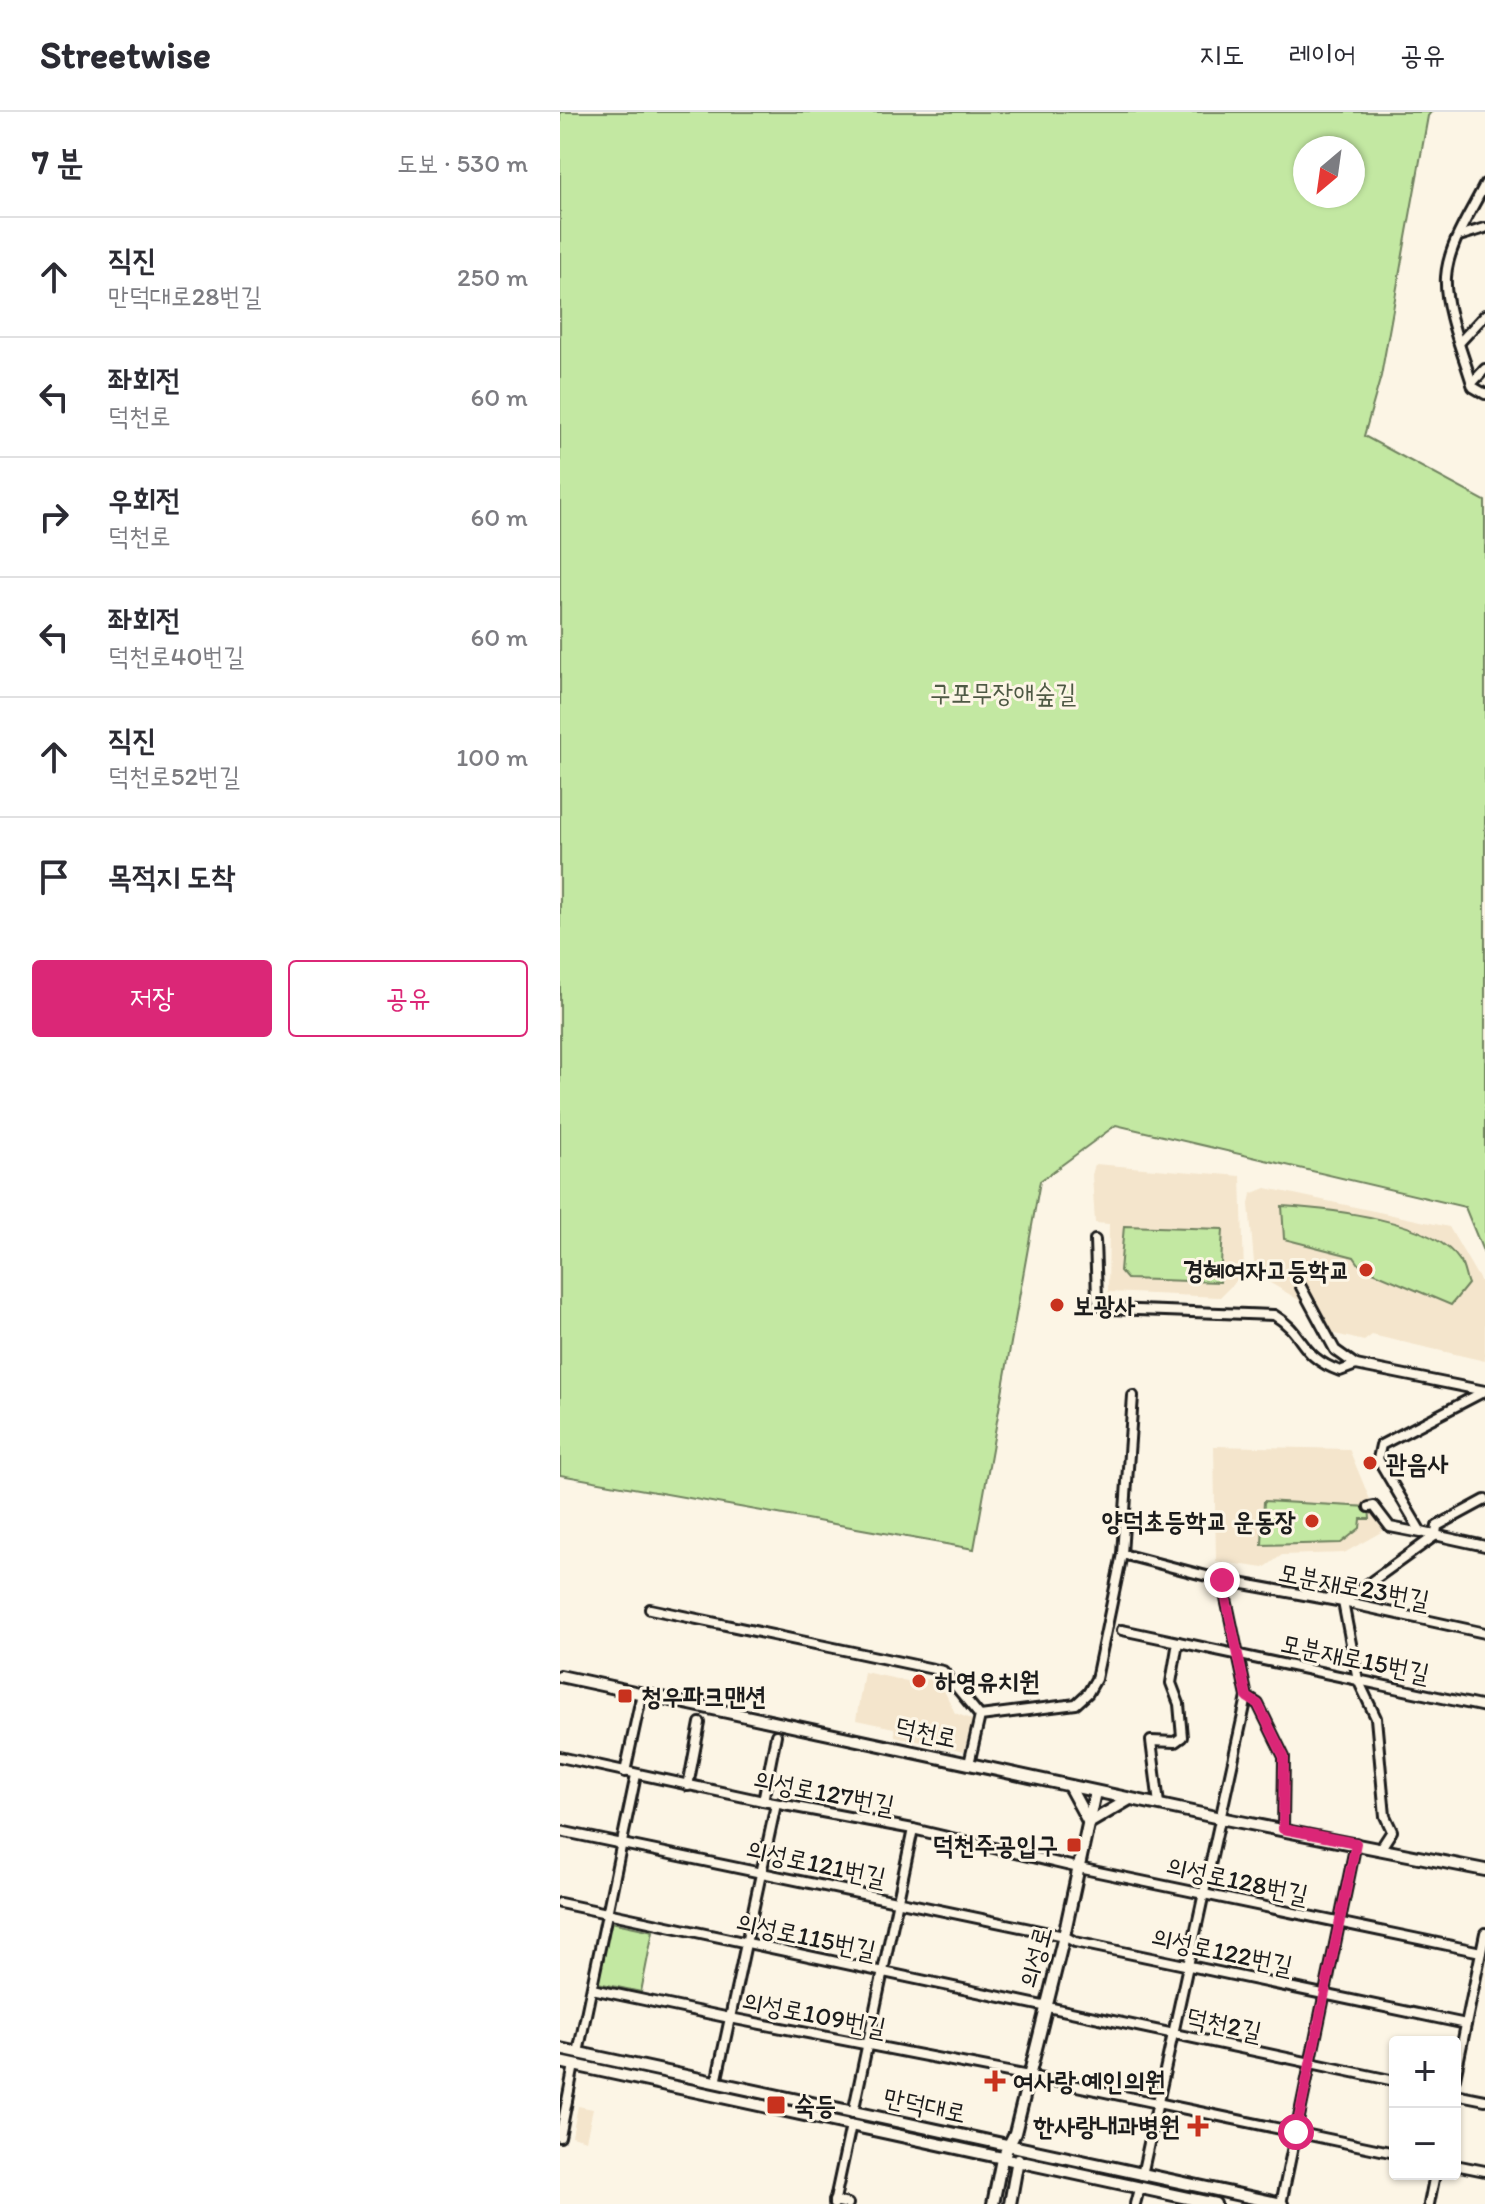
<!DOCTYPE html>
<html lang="ko">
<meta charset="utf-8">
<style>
body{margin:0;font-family:Itim,"Poor Story",sans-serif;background:#f7f7f7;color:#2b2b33}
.controls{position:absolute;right:24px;bottom:24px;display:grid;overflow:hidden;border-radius:8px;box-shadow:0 2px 6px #0004}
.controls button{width:72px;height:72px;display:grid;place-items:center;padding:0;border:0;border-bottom:2px solid #e1e1e2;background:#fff;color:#2b2b33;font:40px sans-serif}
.compass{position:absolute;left:733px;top:24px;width:72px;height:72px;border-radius:50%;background:#fff;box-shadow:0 2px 6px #0004;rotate:209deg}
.stop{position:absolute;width:24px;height:24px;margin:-18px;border:6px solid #db2777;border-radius:50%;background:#fff}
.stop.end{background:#db2777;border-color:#fff;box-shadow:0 2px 8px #0008}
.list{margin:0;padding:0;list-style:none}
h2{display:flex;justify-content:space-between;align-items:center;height:104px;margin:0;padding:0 32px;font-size:34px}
h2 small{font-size:26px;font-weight:400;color:#7c7c81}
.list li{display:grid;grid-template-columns:52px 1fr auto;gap:24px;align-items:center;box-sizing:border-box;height:120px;padding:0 32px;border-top:2px solid #e1e1e2}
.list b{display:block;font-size:30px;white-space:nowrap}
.list p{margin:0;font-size:26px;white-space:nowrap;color:#7c7c81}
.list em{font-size:26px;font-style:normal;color:#7c7c81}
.actions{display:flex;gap:16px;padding:24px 32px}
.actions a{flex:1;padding:18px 0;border:2px solid #db2777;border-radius:8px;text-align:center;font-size:28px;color:#db2777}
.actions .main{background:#db2777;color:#fff}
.icon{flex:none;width:44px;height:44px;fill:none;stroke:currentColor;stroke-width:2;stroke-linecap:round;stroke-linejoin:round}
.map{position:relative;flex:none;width:925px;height:2092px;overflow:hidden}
header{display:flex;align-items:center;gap:48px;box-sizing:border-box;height:112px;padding:0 40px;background:#fff;border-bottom:2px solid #e1e1e2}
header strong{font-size:38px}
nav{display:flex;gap:44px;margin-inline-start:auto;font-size:28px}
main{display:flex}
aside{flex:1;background:#fff}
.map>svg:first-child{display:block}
.built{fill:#f4e5cc}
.green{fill:#c3e8a2;stroke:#70825f;stroke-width:2;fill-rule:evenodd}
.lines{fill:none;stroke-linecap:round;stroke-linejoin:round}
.minor-casing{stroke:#1c1c1c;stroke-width:14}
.major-casing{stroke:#1c1c1c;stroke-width:16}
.minor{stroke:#fcf5e5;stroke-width:8}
.major{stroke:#fcf5e5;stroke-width:10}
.route{stroke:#db2777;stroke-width:10}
.poi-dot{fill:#c8321e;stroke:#fcf5e5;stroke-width:3}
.labels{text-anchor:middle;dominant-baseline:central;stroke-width:6;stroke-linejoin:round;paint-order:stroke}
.park-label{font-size:26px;fill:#4e5944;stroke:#fcf5e5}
.poi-label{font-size:26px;font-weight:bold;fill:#1c1c1c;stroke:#fcf5e5;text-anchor:start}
.street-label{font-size:26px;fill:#1c1c1c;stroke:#fcf5e5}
</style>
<header>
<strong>Streetwise</strong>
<nav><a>지도</a><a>레이어</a><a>공유</a></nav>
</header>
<main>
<aside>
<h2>7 분<small>도보 · 530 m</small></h2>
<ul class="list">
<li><svg class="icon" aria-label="ahead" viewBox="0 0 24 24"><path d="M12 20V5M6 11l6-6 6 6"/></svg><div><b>직진</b><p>만덕대로28번길</p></div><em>250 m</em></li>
<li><svg class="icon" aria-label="left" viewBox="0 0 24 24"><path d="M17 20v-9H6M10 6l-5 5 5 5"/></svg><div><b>좌회전</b><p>덕천로</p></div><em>60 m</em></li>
<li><svg class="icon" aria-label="right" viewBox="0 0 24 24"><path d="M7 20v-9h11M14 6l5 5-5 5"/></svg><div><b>우회전</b><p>덕천로</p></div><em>60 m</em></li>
<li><svg class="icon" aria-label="left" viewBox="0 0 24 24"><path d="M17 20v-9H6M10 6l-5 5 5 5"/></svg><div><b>좌회전</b><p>덕천로40번길</p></div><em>60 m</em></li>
<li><svg class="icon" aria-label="ahead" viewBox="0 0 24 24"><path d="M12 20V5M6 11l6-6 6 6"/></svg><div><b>직진</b><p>덕천로52번길</p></div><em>100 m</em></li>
<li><svg class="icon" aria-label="arrive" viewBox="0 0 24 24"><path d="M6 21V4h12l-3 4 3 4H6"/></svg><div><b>목적지 도착</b></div></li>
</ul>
<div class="actions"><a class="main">저장</a><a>공유</a></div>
</aside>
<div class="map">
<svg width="925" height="2092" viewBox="0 0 925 2092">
<rect width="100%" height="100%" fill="#fcf5e5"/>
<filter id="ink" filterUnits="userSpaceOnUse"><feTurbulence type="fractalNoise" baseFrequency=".0125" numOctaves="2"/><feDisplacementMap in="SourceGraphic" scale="16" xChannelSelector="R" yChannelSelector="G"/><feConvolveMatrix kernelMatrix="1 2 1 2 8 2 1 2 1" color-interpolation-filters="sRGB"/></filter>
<g filter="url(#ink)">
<!-- built -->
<g class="built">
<polygon points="535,1052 681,1064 684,1161 660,1185 548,1180 549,1112 535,1111 532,1063"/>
<polygon points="706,1076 889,1115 925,1177 925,1249 812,1223 804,1229 771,1221 739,1188 702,1166 694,1151 689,1092 691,1082"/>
<polygon points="654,1334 789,1337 823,1419 784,1441 722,1443 704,1456 656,1449"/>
<polygon points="304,1560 347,1569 373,1567 382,1574 395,1601 413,1608 404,1640 335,1624 334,1616 296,1608"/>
<polygon points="18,1994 33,1997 26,2028 12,2024"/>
</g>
<!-- green -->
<g class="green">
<path d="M0,0H871L868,4L821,264L804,324L925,389V1144L905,1095L556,1013L480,1069L414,1437L0,1363ZM793,36V84H745V36Z"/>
<path d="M722,1094C768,1097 873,1107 900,1149C904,1155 905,1165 908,1172L891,1193L801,1155L794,1145L724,1127Z"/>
<polygon points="564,1114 663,1117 660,1170 567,1167 560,1159"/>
<polygon points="704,1389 809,1395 810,1407 801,1407 800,1416 781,1431 702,1433"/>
<polygon points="51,1810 93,1819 81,1880 38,1871"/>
</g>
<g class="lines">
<defs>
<g id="minor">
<path d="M925,72C911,100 888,133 886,165C884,197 904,244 913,275L925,282"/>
<polyline points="899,124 925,116"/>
<polyline points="900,230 925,203"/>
<polyline points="912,271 925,257"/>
<path d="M535,1128L537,1186L539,1192L550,1197L714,1203C746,1222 738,1244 780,1259L796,1253L925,1279"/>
<polyline points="741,1175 775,1238 796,1253"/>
<polyline points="925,1279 821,1333 818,1347 861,1420 925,1434"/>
<polyline points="809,1395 814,1394 830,1415 861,1421"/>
<polyline points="876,1423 877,1414 925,1388"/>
<polyline points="562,1442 662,1468 783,1490 925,1521"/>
<polyline points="90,1497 383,1559 420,1604"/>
<polyline points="562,1518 925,1595"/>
<polyline points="687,1585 698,1592 724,1645 723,1717"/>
<polyline points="0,1645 203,1689 353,1717 519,1756 921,1840"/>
<polyline points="409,1652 420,1604 516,1592 528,1581 536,1567 562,1442 573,1284"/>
<polyline points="65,1660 82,1581"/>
<polyline points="128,1674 140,1611"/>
<polyline points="203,1689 216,1623"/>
<polyline points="599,1692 591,1629 615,1630 622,1625 619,1592 611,1571 618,1530"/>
<polyline points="0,1719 504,1824 515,1830 906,1912"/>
<polyline points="821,1736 832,1719 825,1704 816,1606 798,1568 783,1490 876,1423"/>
<polyline points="0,1791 835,1969"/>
<polyline points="32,1877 170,1906 469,1964 835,2041"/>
<polyline points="18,1941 76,1663"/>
<polyline points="895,1966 925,1821"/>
<polyline points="156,1971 216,1692"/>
<polyline points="895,1982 925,1988"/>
<polyline points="293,2001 353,1717"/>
<polyline points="0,2025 14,1953"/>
<polyline points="895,2053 925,2059"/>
<polyline points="582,2063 687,1585 662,1468"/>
<polyline points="274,2089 288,2092"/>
<polyline points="274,2092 291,2013"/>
<polyline points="575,2092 579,2077"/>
<polyline points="721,2092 796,1731"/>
<polyline points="869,2092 875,2062"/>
</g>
<g id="major">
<polyline points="0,1564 660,1706 925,1758"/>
<polyline points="509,1674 529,1711 570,1687"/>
<polyline points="0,1937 722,2092"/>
<polyline points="0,1950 655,2092"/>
<polyline points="433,2092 442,2047 455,2021 504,1824 535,1680"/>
<polyline points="450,2092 458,2047"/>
</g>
</defs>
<!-- minor casing -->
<use href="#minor" class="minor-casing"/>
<!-- major casing -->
<use href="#major" class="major-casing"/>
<!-- minor -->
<use href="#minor" class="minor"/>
<!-- major -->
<use href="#major" class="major"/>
</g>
</g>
<g class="lines" filter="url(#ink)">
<!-- route -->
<polyline class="route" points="662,1468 687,1585 698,1592 724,1645 723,1717 796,1731 736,2020"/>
</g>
<!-- markers -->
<g class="poi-dot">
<circle cx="806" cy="1158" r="8"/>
<circle cx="497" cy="1193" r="8"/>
<circle cx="810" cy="1351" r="8"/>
<circle cx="752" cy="1409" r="8"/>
<circle cx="359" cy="1569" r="8"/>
<rect x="57" y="1576" width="16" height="16" rx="4"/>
<rect x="506" y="1725" width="16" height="16" rx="4"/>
<path d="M431 1957h8v8h8v8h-8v8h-8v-8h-8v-8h8z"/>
<rect x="206" y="1983" width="20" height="20" rx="4"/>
<path d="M634 2002h8v8h8v8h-8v8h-8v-8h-8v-8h8z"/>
</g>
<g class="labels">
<!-- park labels -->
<g class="park-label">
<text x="443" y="581">구포무장애숲길</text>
</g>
<!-- poi labels -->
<g class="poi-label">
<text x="790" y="1158" text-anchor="end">경혜여자고등학교</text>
<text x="513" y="1193">보광사</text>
<text x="826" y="1351">관음사</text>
<text x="736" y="1409" text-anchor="end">양덕초등학교 운동장</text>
<text x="375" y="1569">하영유치원</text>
<text x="81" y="1584">청우파크맨션</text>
<text x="498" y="1733" text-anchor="end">덕천주공입구</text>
<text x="453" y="1969">여사랑 예인의원</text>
<text x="234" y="1993">숙등</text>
<text x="620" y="2014" text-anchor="end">한사랑내과병원</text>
</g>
<!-- street labels -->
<g class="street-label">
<text transform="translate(794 1474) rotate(11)">모분재로23번길</text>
<text transform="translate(795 1546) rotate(12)">모분재로15번길</text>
<text transform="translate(366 1620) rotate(12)">덕천로</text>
<text transform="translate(264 1680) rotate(11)">의성로127번길</text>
<text transform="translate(256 1751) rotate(12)">의성로121번길</text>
<text transform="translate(677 1768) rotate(12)">의성로128번길</text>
<text transform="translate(246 1824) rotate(12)">의성로115번길</text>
<text transform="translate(662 1839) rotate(12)">의성로122번길</text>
<text transform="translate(475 1845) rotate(-75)">의성로</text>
<text transform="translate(254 1902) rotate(11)">의성로109번길</text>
<text transform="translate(664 1912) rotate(12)">덕천2길</text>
<text transform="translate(365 1993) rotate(12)">만덕대로</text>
</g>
</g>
</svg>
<div class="controls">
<button>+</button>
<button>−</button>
</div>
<svg class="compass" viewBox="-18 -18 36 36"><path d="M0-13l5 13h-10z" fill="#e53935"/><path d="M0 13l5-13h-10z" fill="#7c7c81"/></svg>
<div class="stop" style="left:736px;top:2020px"></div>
<div class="stop end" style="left:662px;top:1468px"></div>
</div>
</main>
